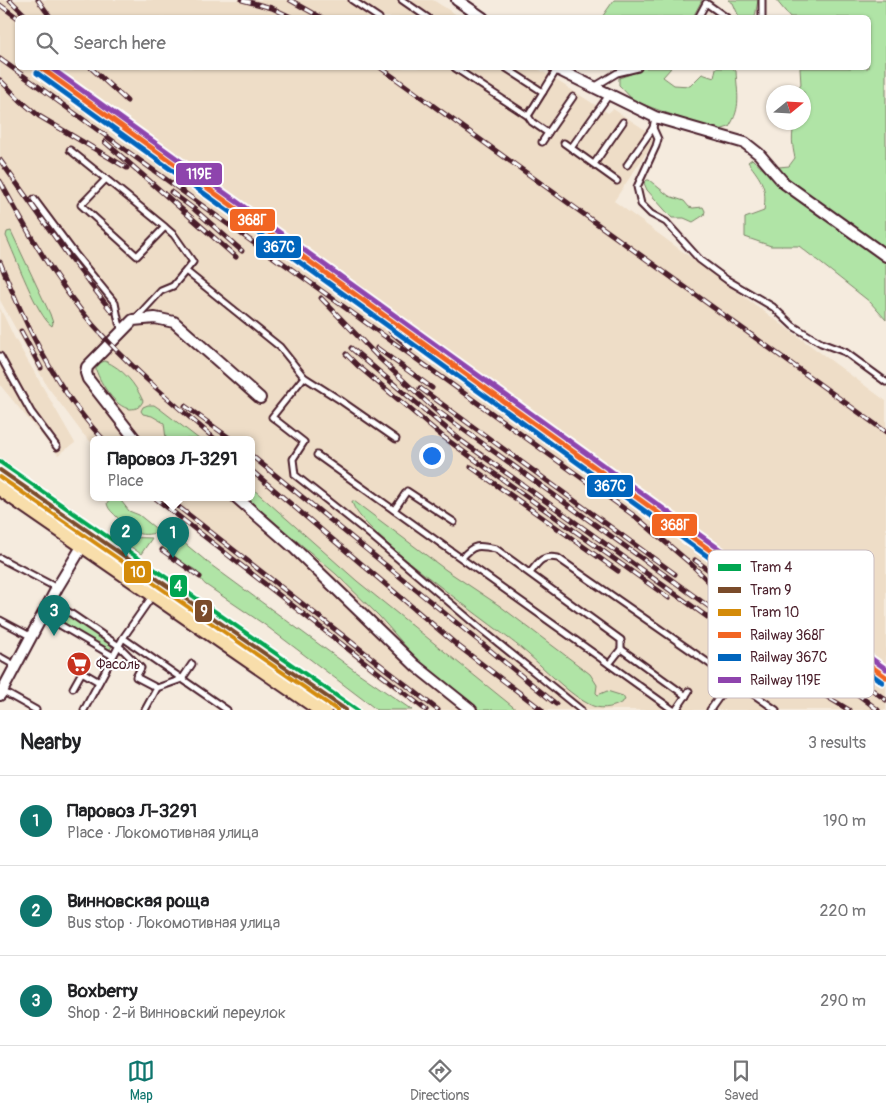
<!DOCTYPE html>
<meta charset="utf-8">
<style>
body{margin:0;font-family:Pangolin,sans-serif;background:#f2f2f2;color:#202124}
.compass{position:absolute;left:766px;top:85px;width:45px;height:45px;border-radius:50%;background:#fff;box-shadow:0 1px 4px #0004;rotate:72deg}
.you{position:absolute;left:431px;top:455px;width:18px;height:18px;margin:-12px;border:4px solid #fff;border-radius:50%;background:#1a73e8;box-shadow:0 0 0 8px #1a73e833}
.badge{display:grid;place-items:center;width:32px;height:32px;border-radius:50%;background:#0f766e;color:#fff;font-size:16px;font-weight:700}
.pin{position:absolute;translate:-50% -41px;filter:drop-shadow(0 1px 2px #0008)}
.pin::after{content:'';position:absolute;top:26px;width:18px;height:15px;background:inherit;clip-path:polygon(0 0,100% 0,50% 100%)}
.popup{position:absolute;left:90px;top:436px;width:165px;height:65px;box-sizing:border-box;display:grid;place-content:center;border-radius:8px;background:#fff;filter:drop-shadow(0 1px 4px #0005);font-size:16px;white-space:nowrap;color:#757577}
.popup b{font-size:19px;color:#202124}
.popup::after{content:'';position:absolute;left:50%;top:100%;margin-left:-10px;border:10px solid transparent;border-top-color:#fff}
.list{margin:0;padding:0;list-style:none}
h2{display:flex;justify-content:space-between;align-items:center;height:65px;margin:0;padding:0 20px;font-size:21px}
h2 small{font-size:16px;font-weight:400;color:#757577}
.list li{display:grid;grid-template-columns:32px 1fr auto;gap:15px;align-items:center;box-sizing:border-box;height:90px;padding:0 20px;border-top:1px solid #e0e0e0}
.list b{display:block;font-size:19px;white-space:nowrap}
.list p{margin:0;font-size:16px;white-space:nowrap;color:#757577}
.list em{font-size:16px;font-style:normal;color:#757577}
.icon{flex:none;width:28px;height:28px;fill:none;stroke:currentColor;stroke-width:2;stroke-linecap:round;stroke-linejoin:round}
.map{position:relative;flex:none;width:886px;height:710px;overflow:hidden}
.search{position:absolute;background:#fff;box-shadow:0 1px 4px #0004;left:15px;right:15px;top:15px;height:55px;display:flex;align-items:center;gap:12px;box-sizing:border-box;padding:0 18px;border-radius:8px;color:#757577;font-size:19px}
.sheet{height:335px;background:#fff}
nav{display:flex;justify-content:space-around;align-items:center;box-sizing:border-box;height:70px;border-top:1px solid #e0e0e0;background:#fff;font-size:14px;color:#757577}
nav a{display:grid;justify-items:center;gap:2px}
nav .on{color:#0f766e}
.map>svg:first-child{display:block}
.built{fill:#eeddc7}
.green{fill:#b0e4a6;stroke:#7d8268}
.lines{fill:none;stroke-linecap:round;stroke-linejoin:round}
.lane-casing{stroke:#4a1f2b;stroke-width:9}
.street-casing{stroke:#4a1f2b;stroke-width:14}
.primary-casing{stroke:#4a1f2b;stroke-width:20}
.lane{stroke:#fff;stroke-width:5}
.street{stroke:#fff;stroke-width:10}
.primary{stroke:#f8deab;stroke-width:16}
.rail-casing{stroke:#4a1f2b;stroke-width:5}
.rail{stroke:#fff;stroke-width:3;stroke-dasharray:9;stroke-linecap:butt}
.rail-1-casing{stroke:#fff;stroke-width:9}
.rail-2-casing{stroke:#fff;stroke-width:9}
.rail-3-casing{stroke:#fff;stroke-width:9}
.rail-1{stroke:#f26522;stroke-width:5}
.rail-2{stroke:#0065bd;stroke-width:5}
.rail-3{stroke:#8e44ad;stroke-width:5}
.tram-1-casing{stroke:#fff;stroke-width:8}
.tram-2-casing{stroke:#fff;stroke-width:8}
.tram-3-casing{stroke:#fff;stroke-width:8}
.tram-1{stroke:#00a651;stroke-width:4}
.tram-2{stroke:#7a4b2a;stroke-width:4}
.tram-3{stroke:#d48b09;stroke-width:4}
.labels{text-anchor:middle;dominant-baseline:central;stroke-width:4;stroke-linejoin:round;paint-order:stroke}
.poi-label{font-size:14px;fill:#4a1f2b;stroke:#fff;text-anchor:start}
.key{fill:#fff;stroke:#c9bcbf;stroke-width:1}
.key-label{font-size:14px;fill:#4a1f2b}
.line-badge{stroke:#fff;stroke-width:2}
.badge-label{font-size:14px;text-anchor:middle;font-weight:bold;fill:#fff}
</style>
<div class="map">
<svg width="886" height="710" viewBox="0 0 886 710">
<rect width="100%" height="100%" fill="#f5ebde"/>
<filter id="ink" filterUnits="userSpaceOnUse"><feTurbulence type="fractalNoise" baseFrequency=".02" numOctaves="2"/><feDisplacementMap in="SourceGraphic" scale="10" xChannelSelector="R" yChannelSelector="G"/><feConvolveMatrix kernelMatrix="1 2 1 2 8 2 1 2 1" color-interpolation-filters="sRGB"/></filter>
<g filter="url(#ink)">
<!-- built -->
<g class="built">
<polygon points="0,0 433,0 460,17 18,18 18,68 537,68 608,113 613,109 644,129 655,140 614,201 886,401 886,710 420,710 151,497 252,497 252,439 94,439 94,445 83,434 47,386 0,300"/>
<polygon points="0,308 14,337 75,443 58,455 0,385"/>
</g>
<!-- green -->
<g class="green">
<polygon points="614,0 702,0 693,17 602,17"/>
<polygon points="728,0 758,0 755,17 739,17 733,3"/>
<path d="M776,0H886V253L776,173L779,167L789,166L795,158C792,145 791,135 795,123L804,122V92H796L801,85L800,68H868V18L790,17Z"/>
<path d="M630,68H671L663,77L674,85L690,86L702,74L714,78L716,68H732L736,71C737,94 742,107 729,127L716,131L634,101L619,85V78L631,74Z"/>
<path d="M752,159L778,183L886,260V320L870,302L799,246H771L745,237V218L764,211C767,186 762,181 748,162Z"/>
<polygon points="647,180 649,180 669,196 684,201 689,207 693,208 703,207 705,211 704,215 693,222 684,218 672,218 647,190 644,183"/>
<path d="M11,231L50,314L53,323L52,326C37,316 15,255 6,236L7,232Z"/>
<path d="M105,361C123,369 135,383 143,401C140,407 137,409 130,409C115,407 101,384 96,370V367L99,363Z"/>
<polygon points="148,405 154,405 160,409 199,439 166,439 164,423 152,416 143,414 141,411 143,407"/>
<polygon points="252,488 357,581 517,710 479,710 422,665 379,616 336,574 245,497 252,497"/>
<path d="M111,497H118L129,511L139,515L154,527L156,529L155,533C136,538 128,529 116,516C112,512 108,509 107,503Z"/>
<path d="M352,501H354L446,570L500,606L590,674L597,685L596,693L598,695L607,691L623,696L625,700C617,707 603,710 593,706C569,696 543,666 522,649C494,625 355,530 352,501Z"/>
<polygon points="117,537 152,538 141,554"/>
<path d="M178,538L211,565L354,670L412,710H377L265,625L206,585C200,581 200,573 194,569C184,563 171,562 163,551V545L172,544Z"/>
<polygon points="63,610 113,644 109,651 56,621"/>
</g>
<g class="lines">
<defs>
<g id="lane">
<polyline points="352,0 379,18"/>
<polyline points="402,0 428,18"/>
<polyline points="698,18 706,3 727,18"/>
<polyline points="762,18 762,0"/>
<polyline points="455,68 528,116 543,92"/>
<polyline points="506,68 543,92 557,69"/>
<polyline points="594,87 617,73 638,68"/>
<polyline points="609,95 571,148 617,181"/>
<polyline points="528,116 532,122 548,133 573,97"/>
<polyline points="653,128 658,139 656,146 637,187 641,204 651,214 666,222 700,260 727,280 773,307 793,326 821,343 845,352 886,382"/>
<polyline points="542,142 548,133"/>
<polyline points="564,143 571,148"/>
<polyline points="70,150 106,179"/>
<polyline points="594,164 623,122"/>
<polyline points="627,165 653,128 655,117"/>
<polyline points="34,199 75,254 115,303 119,323 123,330"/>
<polyline points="187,272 280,347 304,377 340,400 396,439"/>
<polyline points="136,318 161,291 173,286 193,262 174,235 165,227 106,179 81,205 137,256 165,227"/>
<polyline points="0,356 31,412 57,447"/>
<polyline points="304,377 272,417 304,442 293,459 295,475 367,532 476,625 581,710"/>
<polyline points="317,455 673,710"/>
<polyline points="394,510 407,491 454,522"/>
<polyline points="0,558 57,588"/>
<path d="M462,558C473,544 479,545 496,549L621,640V649L609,664"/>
<path d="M530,573C539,561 542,555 558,558L776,710"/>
<polyline points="51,600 119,646 141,668 136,677 157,688 145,710"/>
<polyline points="43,615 113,656"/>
<polyline points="0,620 32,637"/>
<polyline points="123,638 227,710"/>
<polyline points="621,649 686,696"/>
<polyline points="0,657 16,666"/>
<polyline points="73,688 82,672 99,682"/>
<polyline points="157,688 182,679 192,664"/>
<polyline points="2,691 36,710"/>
<polyline points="84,710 123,638 153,595"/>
<polyline points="676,710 689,691"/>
<polyline points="710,710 732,679"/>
</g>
<g id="street">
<polyline points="457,0 483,18"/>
<polyline points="555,68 655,117 745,143 759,154 784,183 886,256"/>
<polyline points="135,439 88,379 86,373 87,367 133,320 155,318 174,322 260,398"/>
<polyline points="236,497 293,547 416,666 471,710"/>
<polyline points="0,695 57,588 83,545"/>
</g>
<polyline id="primary" points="0,487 323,710"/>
</defs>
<!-- lane casing -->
<use href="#lane" class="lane-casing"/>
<!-- street casing -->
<use href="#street" class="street-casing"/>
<!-- primary casing -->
<use href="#primary" class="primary-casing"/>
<!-- lane -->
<use href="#lane" class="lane"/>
<!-- street -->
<use href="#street" class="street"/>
<!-- primary -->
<use href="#primary" class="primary"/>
<defs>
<g id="rail">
<polyline points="10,0 28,18"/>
<polyline points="38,0 51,18"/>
<polyline points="242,0 272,8 293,18"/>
<polyline points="290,0 322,18"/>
<polyline points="0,5 18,18"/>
<polyline points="0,59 60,102"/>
<polyline points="91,68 127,101"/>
<polyline points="381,68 886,432"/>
<polyline points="0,80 21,101 39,116 127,168"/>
<polyline points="55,99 280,262"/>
<polyline points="105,142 236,257"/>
<polyline points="0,160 67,254 112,312"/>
<path d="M0,181C27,231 56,282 93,325C130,367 173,403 215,439"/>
<polyline points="171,192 194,209 242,251"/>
<polyline points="276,258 636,517 691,564 786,659 823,689"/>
<path d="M0,262C26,326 55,388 103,439"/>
<polyline points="321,298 378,357 443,417"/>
<polyline points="21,331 41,368"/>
<polyline points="390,331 411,349"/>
<polyline points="351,348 459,439 773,664 849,710"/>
<polyline points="377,348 432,388"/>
<polyline points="346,354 357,365 442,436 471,457 669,598"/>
<polyline points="420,388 675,574"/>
<polyline points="185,406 231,439"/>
<polyline points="439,412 769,650"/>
<polyline points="252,456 556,704"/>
<polyline points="471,467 618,571"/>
<polyline points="252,471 457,645 542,710"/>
<polyline points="154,497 426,710"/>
<polyline points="166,497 438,710"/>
<polyline points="162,550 200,577"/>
<polyline points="695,560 886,700"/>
<polyline points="743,603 780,634 878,710"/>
</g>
</defs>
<!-- rail casing -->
<use href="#rail" class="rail-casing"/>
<!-- rail -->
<use href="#rail" class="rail"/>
<defs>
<polyline id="rail-1" points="41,68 886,677"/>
<polyline id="rail-2" points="37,73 882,682"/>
<polyline id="rail-3" points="51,68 886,669"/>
</defs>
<!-- rail-1 casing -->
<use href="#rail-1" class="rail-1-casing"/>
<!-- rail-2 casing -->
<use href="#rail-2" class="rail-2-casing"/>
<!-- rail-3 casing -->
<use href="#rail-3" class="rail-3-casing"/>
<!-- rail-1 -->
<use href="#rail-1" class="rail-1"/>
<!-- rail-2 -->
<use href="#rail-2" class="rail-2"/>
<!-- rail-3 -->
<use href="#rail-3" class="rail-3"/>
<defs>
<polyline id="tram-1" points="0,462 357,710"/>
<polyline id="tram-2" points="0,470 346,710"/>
<polyline id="tram-3" points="0,477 337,710"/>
</defs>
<!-- tram-1 casing -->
<use href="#tram-1" class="tram-1-casing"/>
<!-- tram-2 casing -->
<use href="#tram-2" class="tram-2-casing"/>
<!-- tram-3 casing -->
<use href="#tram-3" class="tram-3-casing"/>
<!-- tram-1 -->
<use href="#tram-1" class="tram-1"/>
<!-- tram-2 -->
<use href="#tram-2" class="tram-2"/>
<!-- tram-3 -->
<use href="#tram-3" class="tram-3"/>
</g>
</g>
<!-- icons -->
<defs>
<symbol id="supermarket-disc" viewBox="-11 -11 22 22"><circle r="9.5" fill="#c8321e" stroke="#fff"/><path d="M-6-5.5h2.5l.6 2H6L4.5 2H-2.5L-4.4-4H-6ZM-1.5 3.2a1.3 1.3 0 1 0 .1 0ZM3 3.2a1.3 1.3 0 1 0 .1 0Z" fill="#fff"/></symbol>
</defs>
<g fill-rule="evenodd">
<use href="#supermarket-disc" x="65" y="650" width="28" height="28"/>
</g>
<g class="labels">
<!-- poi labels -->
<g class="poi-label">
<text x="96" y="664">Фасоль</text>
</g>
</g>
<!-- legend -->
<rect x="708" y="550" width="166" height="148" rx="8" class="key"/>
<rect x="718" y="564" width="23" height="7" fill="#00a651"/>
<rect x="718" y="587" width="23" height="6" fill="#7a4b2a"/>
<rect x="718" y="609" width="23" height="7" fill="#d48b09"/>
<rect x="718" y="632" width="23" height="6" fill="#f26522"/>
<rect x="718" y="654" width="23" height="7" fill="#0065bd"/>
<rect x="718" y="677" width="23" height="6" fill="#8e44ad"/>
<g class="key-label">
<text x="750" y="572">Tram 4</text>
<text x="750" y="595">Tram 9</text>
<text x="750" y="617">Tram 10</text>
<text x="750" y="640">Railway 368Г</text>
<text x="750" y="662">Railway 367С</text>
<text x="750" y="685">Railway 119Е</text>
</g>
<g class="line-badge">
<rect x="175" y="162" width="48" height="24" rx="5" fill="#8e44ad"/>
<rect x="229" y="208" width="47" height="24" rx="5" fill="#f26522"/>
<rect x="255" y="235" width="47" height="24" rx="5" fill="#0065bd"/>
<rect x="586" y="474" width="48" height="24" rx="5" fill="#0065bd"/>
<rect x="651" y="513" width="47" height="24" rx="5" fill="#f26522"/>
<rect x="123" y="560" width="29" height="24" rx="5" fill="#d48b09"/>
<rect x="169" y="574" width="19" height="24" rx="5" fill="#00a651"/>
<rect x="194" y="599" width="19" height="24" rx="5" fill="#7a4b2a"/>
</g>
<g class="badge-label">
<text x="199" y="179">119Е</text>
<text x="252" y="225">368Г</text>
<text x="279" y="252">367С</text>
<text x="610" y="491">367С</text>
<text x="675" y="530">368Г</text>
<text x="138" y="577">10</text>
<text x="178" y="591">4</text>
<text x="204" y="616">9</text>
</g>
</svg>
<svg class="compass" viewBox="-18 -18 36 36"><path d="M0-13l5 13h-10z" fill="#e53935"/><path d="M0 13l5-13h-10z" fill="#757577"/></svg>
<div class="you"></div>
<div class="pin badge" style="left:173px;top:558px">1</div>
<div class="popup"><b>Паровоз Л-3291</b>Place</div>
<div class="pin badge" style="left:126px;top:557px">2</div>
<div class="pin badge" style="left:54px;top:636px">3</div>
<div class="search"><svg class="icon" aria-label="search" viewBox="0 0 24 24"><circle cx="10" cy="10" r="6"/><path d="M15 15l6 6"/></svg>Search here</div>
</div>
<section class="sheet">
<h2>Nearby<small>3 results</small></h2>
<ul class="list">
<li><span class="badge">1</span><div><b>Паровоз Л-3291</b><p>Place · Локомотивная улица</p></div><em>190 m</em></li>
<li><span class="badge">2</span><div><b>Винновская роща</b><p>Bus stop · Локомотивная улица</p></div><em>220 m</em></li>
<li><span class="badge">3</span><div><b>Boxberry</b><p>Shop · 2-й Винновский переулок</p></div><em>290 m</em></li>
</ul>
</section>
<nav>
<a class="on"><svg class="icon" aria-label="map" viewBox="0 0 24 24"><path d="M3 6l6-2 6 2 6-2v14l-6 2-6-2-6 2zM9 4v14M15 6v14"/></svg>Map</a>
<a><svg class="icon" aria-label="directions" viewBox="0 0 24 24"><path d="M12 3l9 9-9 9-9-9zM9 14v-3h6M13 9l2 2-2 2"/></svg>Directions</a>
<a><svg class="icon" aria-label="saved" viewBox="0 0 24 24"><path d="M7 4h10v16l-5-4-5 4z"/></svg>Saved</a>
</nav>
